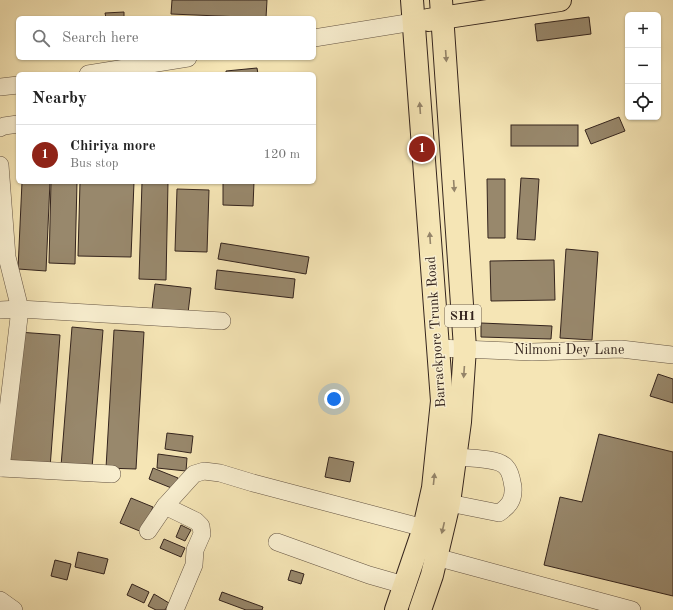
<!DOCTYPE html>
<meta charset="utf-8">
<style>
body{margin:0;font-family:"Old Standard TT",serif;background:#f6f6f6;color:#222}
.controls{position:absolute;right:12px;top:12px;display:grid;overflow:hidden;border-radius:6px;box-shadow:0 1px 3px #0004}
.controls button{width:36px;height:36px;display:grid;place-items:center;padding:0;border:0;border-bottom:1px solid #e0e0e0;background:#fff;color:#222;font:20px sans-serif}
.you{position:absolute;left:334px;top:399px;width:14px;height:14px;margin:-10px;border:3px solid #fff;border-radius:50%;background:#1a73e8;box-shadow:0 0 0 6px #1a73e833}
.badge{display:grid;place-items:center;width:26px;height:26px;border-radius:50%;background:#8f2418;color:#fff;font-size:13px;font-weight:700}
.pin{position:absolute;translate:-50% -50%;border:2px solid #fff;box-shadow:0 1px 4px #0006}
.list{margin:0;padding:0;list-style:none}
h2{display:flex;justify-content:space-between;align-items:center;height:52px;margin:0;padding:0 16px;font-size:17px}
h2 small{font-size:13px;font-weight:400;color:#767676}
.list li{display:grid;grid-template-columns:26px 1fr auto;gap:12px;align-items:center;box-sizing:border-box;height:60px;padding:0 16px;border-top:1px solid #e0e0e0}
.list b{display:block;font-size:15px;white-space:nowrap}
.list p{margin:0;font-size:13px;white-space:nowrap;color:#767676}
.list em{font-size:13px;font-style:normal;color:#767676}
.icon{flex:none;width:22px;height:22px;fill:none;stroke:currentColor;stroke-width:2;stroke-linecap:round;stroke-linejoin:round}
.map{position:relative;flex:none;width:673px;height:610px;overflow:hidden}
.search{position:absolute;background:#fff;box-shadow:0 1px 3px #0004;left:16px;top:16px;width:300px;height:44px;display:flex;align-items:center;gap:10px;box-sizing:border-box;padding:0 14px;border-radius:6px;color:#767676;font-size:15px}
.panel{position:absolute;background:#fff;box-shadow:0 1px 3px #0004;left:16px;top:72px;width:300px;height:112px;border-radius:6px}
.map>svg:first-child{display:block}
.building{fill:#98886c;stroke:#34241d}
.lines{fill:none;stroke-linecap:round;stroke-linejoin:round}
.minor-casing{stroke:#645443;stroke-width:18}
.major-casing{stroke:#34241d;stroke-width:24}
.minor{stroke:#f8eecf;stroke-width:17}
.major{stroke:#f5e5b5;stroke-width:22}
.oneway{fill:#948469}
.labels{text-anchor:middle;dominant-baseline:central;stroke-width:3;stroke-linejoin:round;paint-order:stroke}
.shield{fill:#f8eecf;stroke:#6f6152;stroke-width:1}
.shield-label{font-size:13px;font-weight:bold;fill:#34241d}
.street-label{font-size:14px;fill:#34241d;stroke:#f8eecf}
</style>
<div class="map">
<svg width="673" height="610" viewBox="0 0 673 610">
<rect width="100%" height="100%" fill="#f5e5b5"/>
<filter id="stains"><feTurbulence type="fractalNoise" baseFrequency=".005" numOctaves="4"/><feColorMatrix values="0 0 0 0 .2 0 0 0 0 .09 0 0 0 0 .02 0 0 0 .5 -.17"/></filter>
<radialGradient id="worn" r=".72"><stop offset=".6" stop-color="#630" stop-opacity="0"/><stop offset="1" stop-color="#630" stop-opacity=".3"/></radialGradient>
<!-- building -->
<g class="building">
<polygon points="172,0 267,0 266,18 171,14"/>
<polygon points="124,12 124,18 106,18 105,13"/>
<polygon points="589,17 591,34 537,41 535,24"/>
<polygon points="257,68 258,74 226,74 226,71"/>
<polygon points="619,117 625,131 591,144 585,130"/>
<rect x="511" y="125" width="67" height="21"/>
<polygon points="521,178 539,179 535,240 517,239"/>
<polygon points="487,179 505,179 505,238 488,238"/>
<polygon points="22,182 50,182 46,271 18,269"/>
<polygon points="51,182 77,182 75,264 49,263"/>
<polygon points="80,182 134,182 131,257 78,256"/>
<polygon points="142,182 168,182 166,280 139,279"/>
<polygon points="223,182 254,182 253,206 223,205"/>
<polygon points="177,189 209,190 207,252 175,251"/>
<polygon points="221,243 309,257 306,274 218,259"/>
<polygon points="566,249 598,252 592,340 560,338"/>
<polygon points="554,260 555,300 491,301 490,261"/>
<polygon points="217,270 295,279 293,298 215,289"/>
<polygon points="155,284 191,288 188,313 152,309"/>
<polygon points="481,323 552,326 551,339 481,337"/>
<polygon points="72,327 103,330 92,468 61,466"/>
<polygon points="114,330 144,332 136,469 106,468"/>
<polygon points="18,332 60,335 50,468 9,465"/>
<polygon points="658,374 673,379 673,403 650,396"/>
<polygon points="167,433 193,436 191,453 165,449"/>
<polygon points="599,434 673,452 673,596 544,565 560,497 582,502"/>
<polygon points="158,454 187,458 186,471 157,468"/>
<polygon points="329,457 354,462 350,482 325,477"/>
<polygon points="153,468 178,478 174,489 149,479"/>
<polygon points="131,498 153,507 142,532 120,523"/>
<polygon points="181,525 191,530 185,541 176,537"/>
<polygon points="164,539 185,548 181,557 160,548"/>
<polygon points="78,552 108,559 104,574 75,567"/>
<polygon points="55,560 71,564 67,580 51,576"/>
<polygon points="291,570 304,574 301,584 288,580"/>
<polygon points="132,584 149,592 144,603 127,595"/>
<polygon points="222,592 263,607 262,610 246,610 219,600"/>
<polygon points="154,594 169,603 165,610 156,610 148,606"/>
</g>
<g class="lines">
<defs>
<g id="minor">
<polyline points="314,38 413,22"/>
<polyline points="88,74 188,58"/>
<polyline points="0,87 18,85"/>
<polyline points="0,128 4,126 18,124"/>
<polyline points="0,165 7,257 20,309 222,321"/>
<polyline points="0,310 20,309 1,468 0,468"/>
<polyline points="438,348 532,352 621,349 673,355"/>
<polyline points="1,468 112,474"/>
<path d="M449,503L499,513C509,506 514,500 513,487C512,481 511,472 506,467C499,458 467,458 455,457"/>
<polyline points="165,506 196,521 201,526 202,534 195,550 194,565 175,610"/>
<polyline points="148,531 165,506 194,474 204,471 220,473 253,483 424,528"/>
<polyline points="277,542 369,575 404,585"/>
<polyline points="436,557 632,610"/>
<polyline points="0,600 14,610"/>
</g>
<g id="major">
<polyline points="428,20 560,0"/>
<polyline points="396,610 424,528 433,488 442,401 412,0"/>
<polyline points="420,610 432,575 449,503 460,422 465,348 441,0"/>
</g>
</defs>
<!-- minor casing -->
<use href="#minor" class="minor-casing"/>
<!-- major casing -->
<use href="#major" class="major-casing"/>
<!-- minor -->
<use href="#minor" class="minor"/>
<!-- major -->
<use href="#major" class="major"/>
</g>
<!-- one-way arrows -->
<defs><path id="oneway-solid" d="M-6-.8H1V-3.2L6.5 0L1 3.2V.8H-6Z"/></defs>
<g class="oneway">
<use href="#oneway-solid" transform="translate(446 56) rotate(86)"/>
<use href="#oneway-solid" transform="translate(420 108) rotate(-94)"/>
<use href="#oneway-solid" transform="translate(454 186) rotate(86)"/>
<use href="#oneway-solid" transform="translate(430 238) rotate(-94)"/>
<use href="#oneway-solid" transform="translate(464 372) rotate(94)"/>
<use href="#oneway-solid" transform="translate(434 479) rotate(-84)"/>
<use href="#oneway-solid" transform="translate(443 528) rotate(103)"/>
</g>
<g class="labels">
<!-- shield labels -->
<rect class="shield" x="445" y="305" width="36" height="22" rx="3"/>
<g class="shield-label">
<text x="463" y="316">SH1</text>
</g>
<!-- street labels -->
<g class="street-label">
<text transform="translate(436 332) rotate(-94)">Barrackpore Trunk Road</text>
<text x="569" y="350">Nilmoni Dey Lane</text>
</g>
</g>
<rect width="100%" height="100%" filter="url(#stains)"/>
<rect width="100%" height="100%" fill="url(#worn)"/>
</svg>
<div class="controls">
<button>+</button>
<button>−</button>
<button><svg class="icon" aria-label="locate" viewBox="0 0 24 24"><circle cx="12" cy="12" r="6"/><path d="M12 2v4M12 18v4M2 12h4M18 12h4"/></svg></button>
</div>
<div class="you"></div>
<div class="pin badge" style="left:422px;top:149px">1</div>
<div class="search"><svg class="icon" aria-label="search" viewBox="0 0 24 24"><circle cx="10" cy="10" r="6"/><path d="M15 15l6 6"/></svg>Search here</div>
<section class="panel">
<h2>Nearby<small></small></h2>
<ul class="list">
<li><span class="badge">1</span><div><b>Chiriya more</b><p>Bus stop</p></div><em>120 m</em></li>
</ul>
</section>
</div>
